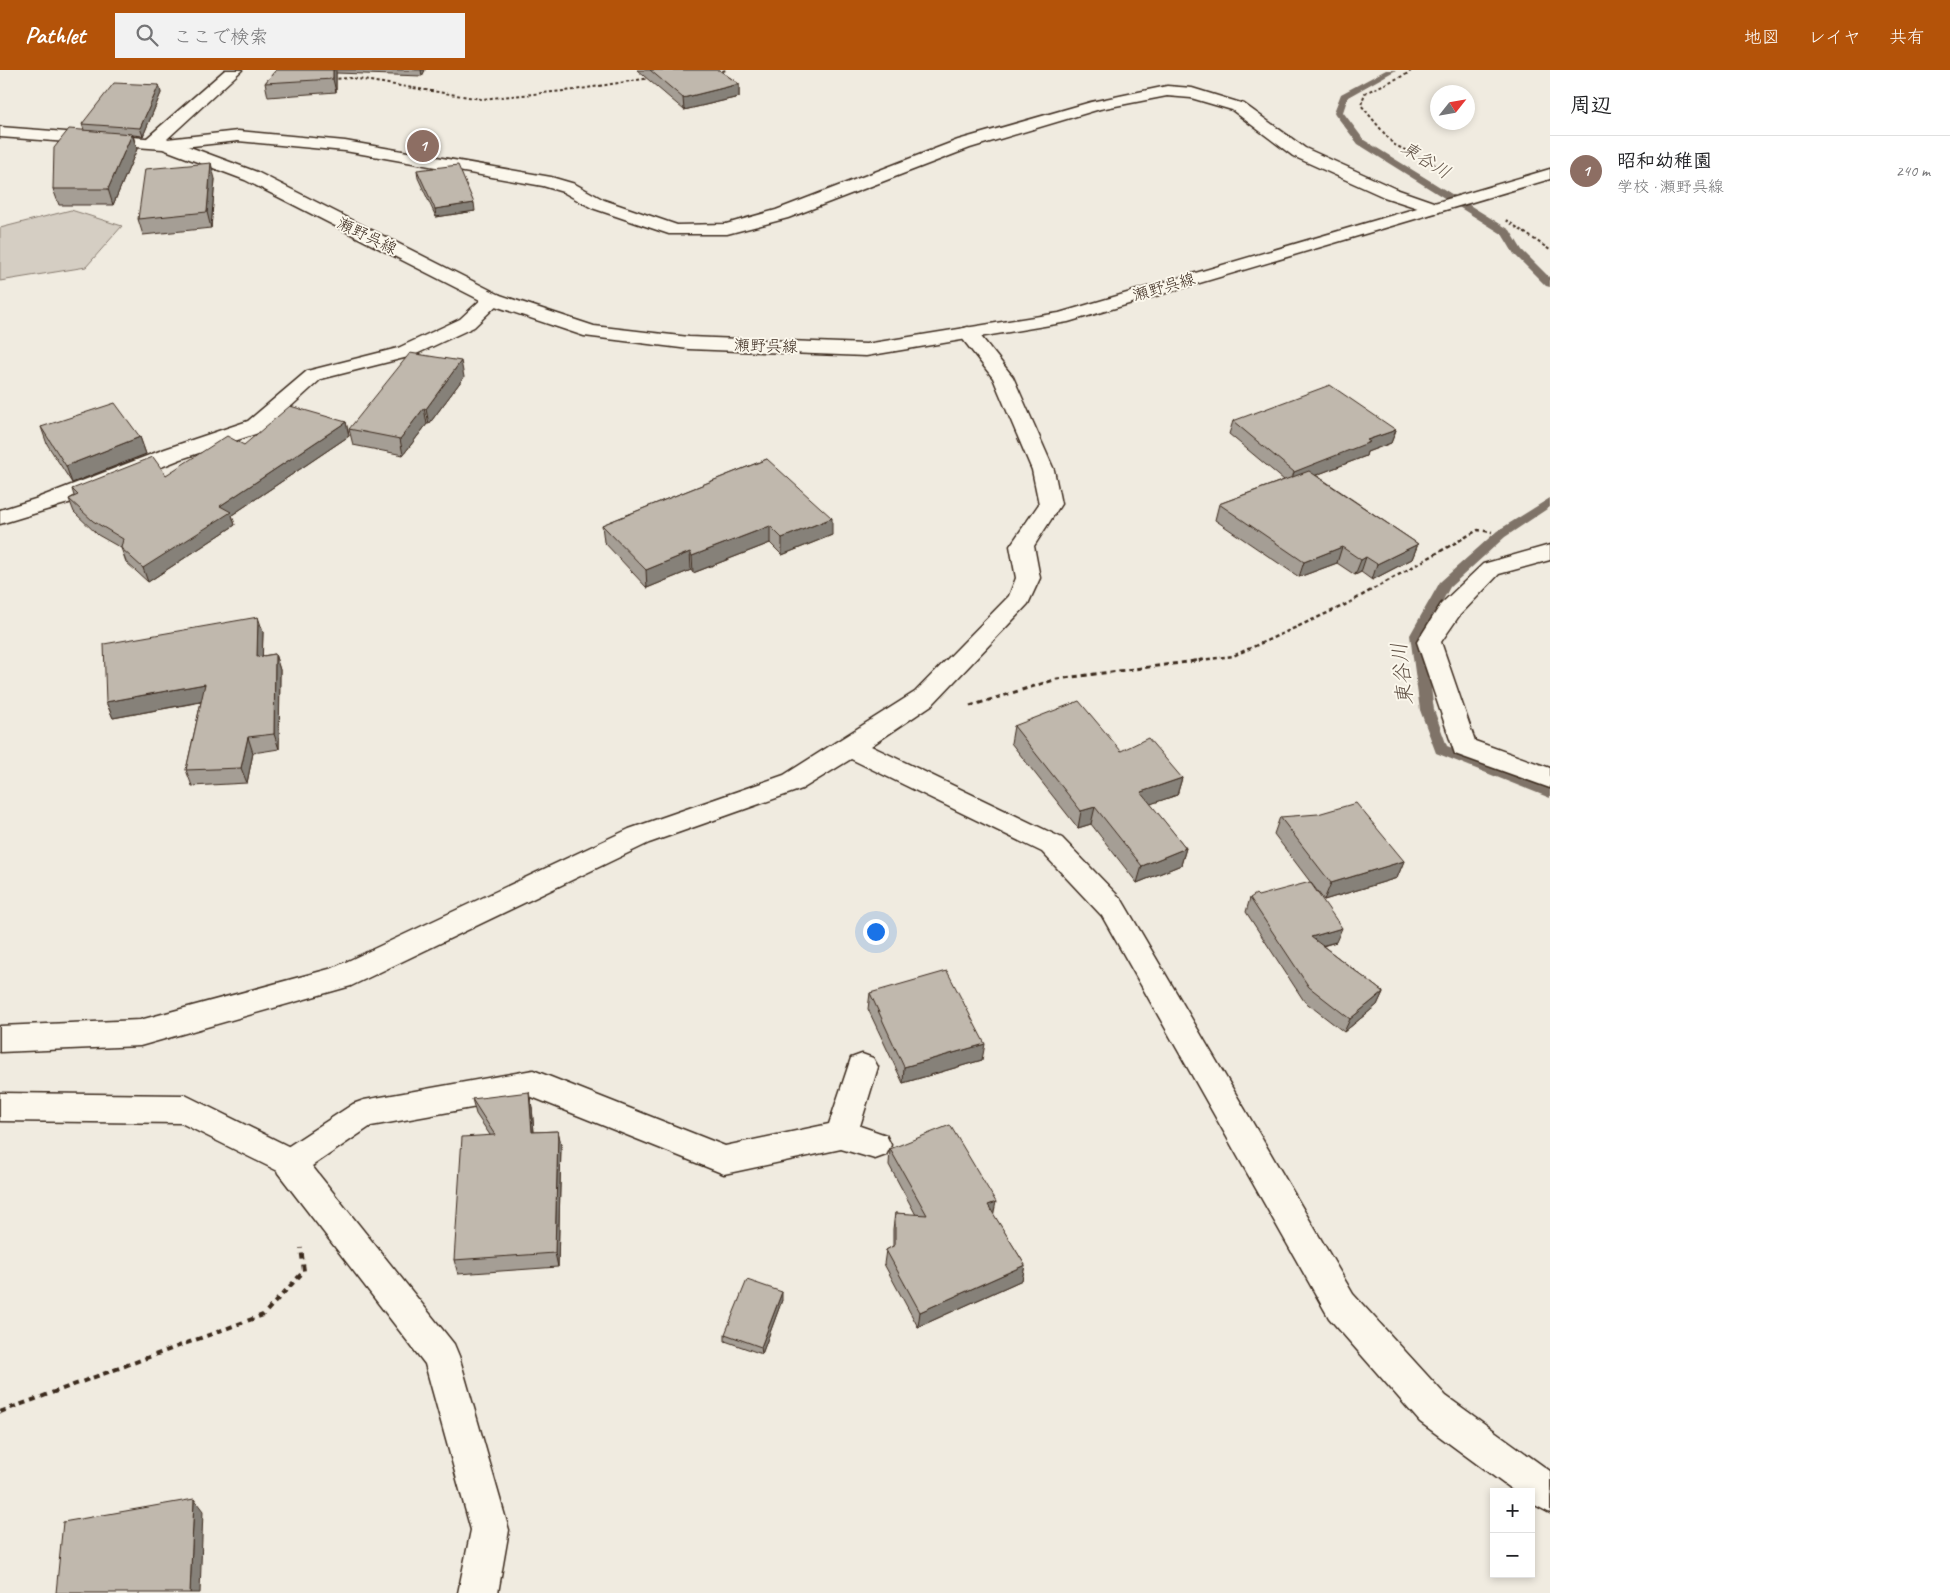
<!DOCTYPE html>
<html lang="ja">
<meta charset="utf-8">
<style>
body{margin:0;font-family:Caveat,"Klee One",sans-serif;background:#f2f2f2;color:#202124}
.controls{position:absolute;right:15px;bottom:15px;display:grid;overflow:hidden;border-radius:0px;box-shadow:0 2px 8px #0003}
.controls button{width:45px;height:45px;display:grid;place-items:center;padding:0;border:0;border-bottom:1px solid #e0e0e0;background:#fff;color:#202124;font:25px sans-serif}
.compass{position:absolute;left:1430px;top:15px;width:45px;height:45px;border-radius:50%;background:#fff;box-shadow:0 2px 8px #0003;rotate:59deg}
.you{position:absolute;left:875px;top:861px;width:18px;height:18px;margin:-12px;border:4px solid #fff;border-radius:50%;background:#1a73e8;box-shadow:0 0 0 8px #1a73e833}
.badge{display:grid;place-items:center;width:32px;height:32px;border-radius:50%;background:#b45309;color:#fff;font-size:16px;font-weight:700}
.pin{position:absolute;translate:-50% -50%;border:2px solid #fff;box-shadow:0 1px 5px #0006}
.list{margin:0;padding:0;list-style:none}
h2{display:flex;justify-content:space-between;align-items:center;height:65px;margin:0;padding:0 20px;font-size:21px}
h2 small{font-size:16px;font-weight:400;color:#757577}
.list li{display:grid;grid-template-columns:32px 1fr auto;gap:15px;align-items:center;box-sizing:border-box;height:70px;padding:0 20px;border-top:1px solid #e0e0e0}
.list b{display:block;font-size:19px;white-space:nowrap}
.list p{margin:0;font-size:16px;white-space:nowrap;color:#757577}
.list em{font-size:16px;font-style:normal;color:#757577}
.icon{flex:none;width:28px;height:28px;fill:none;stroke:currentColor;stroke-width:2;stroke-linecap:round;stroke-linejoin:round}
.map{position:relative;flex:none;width:1550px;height:1523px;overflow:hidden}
header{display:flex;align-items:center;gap:30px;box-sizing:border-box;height:70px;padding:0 25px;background:#b45309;color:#fff}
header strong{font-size:24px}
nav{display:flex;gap:28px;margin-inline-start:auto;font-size:18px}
.search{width:350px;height:45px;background:#f2f2f2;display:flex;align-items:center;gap:12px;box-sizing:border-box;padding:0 18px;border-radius:0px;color:#757577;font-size:19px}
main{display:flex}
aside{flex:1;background:#fff}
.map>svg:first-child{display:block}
.green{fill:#d5cec3;stroke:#887c70}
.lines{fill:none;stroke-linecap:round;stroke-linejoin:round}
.stream{fill:#7f7367;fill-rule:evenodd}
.service-casing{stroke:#3b2a1e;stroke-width:3}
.minor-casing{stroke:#3b2a1e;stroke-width:3}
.secondary-casing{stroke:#3b2a1e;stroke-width:3}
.path-far3{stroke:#3b2a1e;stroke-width:2;stroke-dasharray:3 2.5;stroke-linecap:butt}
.path-far2{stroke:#3b2a1e;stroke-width:2.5;stroke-dasharray:4 3;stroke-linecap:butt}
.path-far1{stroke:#3b2a1e;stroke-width:3;stroke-dasharray:5 4;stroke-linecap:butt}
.path{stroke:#3b2a1e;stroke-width:4;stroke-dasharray:6 5;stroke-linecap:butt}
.service{fill:#fbf7ec;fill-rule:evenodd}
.minor{fill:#fbf7ec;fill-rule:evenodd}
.secondary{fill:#fbf7ec;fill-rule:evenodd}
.wall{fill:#a59e95;stroke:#3b2a1e}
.shaded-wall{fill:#868179;stroke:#3b2a1e}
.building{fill:#c0b8ad;stroke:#3b2a1e}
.labels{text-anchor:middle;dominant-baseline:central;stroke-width:4;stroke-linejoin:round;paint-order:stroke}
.far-street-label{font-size:16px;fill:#3b2a1e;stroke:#fbf7ec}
.far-water-label{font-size:18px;font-style:italic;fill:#635448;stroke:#fbf7ec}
.water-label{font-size:21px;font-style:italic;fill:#635448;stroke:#fbf7ec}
</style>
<header>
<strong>Pathlet</strong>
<div class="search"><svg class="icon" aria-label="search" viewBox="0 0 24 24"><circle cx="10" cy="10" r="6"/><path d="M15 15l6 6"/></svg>ここで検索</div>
<nav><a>地図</a><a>レイヤ</a><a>共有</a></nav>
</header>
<main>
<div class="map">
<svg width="1550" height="1523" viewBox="0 0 1550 1523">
<rect width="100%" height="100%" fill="#f0ebe0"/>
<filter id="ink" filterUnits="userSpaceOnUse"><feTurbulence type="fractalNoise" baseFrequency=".02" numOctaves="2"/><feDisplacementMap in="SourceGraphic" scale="10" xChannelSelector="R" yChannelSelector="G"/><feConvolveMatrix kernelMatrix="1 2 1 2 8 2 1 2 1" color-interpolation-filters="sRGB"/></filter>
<g filter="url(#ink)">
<!-- green -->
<polygon class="green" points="71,140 122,156 86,197 0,211 0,158"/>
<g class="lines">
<!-- stream -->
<g class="stream">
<polygon points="1386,0 1396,0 1348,27 1343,42 1364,70 1510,160 1522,180 1550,208 1550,217 1546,216 1514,184 1502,164 1358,74 1335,44 1334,42 1341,24"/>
<polygon points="1550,428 1550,437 1505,467 1450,517 1424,565 1434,640 1447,676 1546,714 1550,716 1550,728 1436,683 1420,640 1410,565 1440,512 1497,461"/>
</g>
<defs>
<g id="service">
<polygon points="48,425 56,427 59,432 56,437 0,454 0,440"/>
<polygon points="0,1023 185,1025 302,1083 306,1093 302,1103 290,1107 181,1053 0,1051"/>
</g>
<g id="minor">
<polygon points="225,0 242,0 167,69 238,61 345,71 551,107 575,114 604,130 677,155 726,154 776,140 958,70 1091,32 1167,16 1192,18 1244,34 1305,78 1396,119 1439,134 1442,138 1439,142 1433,143 1384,127 1293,86 1232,40 1191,28 1167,26 1100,39 970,78 788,148 727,164 669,164 592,138 563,122 543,116 345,81 238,71 165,79 158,76 147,76 145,72 147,68"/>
<polygon points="493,223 500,225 503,229 474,257 412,286 321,309 264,361 181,389 79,430 48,439 40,437 37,432 40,427 165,379 248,351 307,301 398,278 460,249 486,225"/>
<polygon points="968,257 975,259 1013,307 1054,400 1061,434 1034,476 1040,508 1028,534 933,634 871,676 1062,768 1122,830 1353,1224 1446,1326 1550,1401 1550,1443 1531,1433 1531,1422 1515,1422 1420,1352 1329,1248 1102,846 1042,782 851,689 802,719 649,773 351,916 140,976 0,982 0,956 140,950 333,898 629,759 784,705 915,622 1009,526 1016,508 1010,476 1039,434 1032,400 993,308 958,263 961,259"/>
<polygon points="1550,475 1550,490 1499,504 1459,546 1441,572 1475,671 1550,698 1550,718 1455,684 1417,572 1441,534 1483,494"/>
<polygon points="862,984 873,988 878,997 860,1056 886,1065 891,1075 886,1085 875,1089 841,1079 724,1104 532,1027 371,1056 312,1096 454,1274 459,1286 509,1460 498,1523 458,1523 471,1460 425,1294 278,1103 274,1093 278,1083 353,1034 364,1030 533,1000 725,1076 829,1054 851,988"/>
</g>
<polygon id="secondary" points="0,57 171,70 257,102 500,225 594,256 689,267 866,274 1059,243 1550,99 1550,109 1068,252 866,286 689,279 584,266 486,233 245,110 163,79 0,67"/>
</defs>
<!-- service casing -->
<use href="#service" class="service-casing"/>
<!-- minor casing -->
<use href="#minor" class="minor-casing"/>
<!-- secondary casing -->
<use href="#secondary" class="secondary-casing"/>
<!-- path-far3 -->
<g class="path-far3">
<polyline points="1411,0 1409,3 1365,23 1361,35 1393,74 1445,100"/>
<polyline points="717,2 727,0"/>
<polyline points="332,9 351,8 481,29 574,20 650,8"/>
<polyline points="1506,150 1550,180"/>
</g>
<!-- path-far2 -->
<polyline class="path-far2" points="1193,591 1233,586 1345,535 1478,460 1492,462"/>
<!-- path-far1 -->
<polyline class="path-far1" points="970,636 1057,609 1203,590"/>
<!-- path -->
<polyline class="path" points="0,1342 263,1245 304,1201 301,1178"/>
<!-- service -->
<use href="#service" class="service"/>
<!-- minor -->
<use href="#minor" class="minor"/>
<!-- secondary -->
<use href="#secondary" class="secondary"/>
</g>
<!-- wall -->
<g class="wall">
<polygon points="276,0 425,0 422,6 336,3 336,22 268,27 265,13"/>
<polygon points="637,0 719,0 739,14 739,27 684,40"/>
<polygon points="159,15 161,23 143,66 133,65 137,79 113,135 59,135 53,119 84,60 82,54"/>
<polygon points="417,100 475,141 436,147 418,108"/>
<polygon points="215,109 211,158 143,165 138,149"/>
<polygon points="464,307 429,354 427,354 403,385 353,375 349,359"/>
<polygon points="1233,351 1396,360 1391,373 1367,382 1366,386 1316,405 1418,474 1412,489 1372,510 1361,502 1355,505 1337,493 1299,507 1215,450 1219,434 1284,410 1229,364"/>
<polygon points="346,352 349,366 232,445 235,455 148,512 126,492 121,478 98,465 74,442 69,429 74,426 72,419 166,405 244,375"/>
<polygon points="41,357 140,367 146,384 72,413 47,374"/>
<polygon points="767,389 832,465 782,485 770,473 693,503 691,500 647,518 604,472 602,455"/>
<polygon points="263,562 262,586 275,584 280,600 279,679 253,683 247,713 192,716 186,700 201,632 113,648 106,632"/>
<polygon points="1014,656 1121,681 1182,708 1177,725 1150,734 1186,778 1181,795 1137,813 1091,754 1078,758 1011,673"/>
<polygon points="1280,747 1404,791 1397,808 1324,830 1274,764"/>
<polygon points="1250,828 1336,872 1323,876 1383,922 1377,935 1344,962 1304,931 1246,842"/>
<polygon points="870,923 982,990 903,1013 868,939"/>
<polygon points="472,1029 532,1037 534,1062 558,1061 561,1075 558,1197 458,1204 454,1190 490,1065 476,1044"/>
<polygon points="890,1079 993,1144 1025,1195 1022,1210 918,1257 884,1194 886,1180 893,1176 893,1159 895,1143 916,1145 889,1095"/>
<polygon points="782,1230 762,1284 725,1271 725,1264"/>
</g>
<!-- shaded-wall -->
<g class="shaded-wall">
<polygon points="333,0 336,0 336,22 333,9"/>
<polygon points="421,0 425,0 422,6"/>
<polygon points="739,14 739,27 684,40 683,28"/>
<polygon points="159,15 161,23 143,66 140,58"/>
<polygon points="132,64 137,79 113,135 108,119"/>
<polygon points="211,93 215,109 211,158 207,142"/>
<polygon points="474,133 475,141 436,147 435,139"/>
<polygon points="461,291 464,307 429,354 426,339"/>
<polygon points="424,338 427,354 403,385 400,369"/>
<polygon points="346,352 349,366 232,445 235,455 148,512 143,498 220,436"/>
<polygon points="1396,360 1391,373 1367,382 1366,386 1290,415 1294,402 1367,370"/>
<polygon points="140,367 146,384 72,413 66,396"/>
<polygon points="832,448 832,465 782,485 782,468"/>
<polygon points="770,456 770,473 693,503 692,486"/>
<polygon points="1418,474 1412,489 1372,510 1377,494"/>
<polygon points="1342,477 1337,493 1299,507 1304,492"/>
<polygon points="690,482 691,500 647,518 646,500"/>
<polygon points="1366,487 1361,502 1355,505 1361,490"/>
<polygon points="258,547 263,562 262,602 257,587"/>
<polygon points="275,584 280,600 279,679 274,664"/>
<polygon points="205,614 210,630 113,648 106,632"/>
<polygon points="248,667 253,683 247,713 241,698"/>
<polygon points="1182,708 1177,725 1136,739 1141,722"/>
<polygon points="1095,737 1091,754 1078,758 1081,741"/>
<polygon points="1186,778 1181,795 1137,813 1142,796"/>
<polygon points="1404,791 1397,808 1324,830 1331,813"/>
<polygon points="1342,858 1336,872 1306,880 1311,867"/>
<polygon points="1383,922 1377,935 1344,962 1350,949"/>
<polygon points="985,974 982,990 903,1013 904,997"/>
<polygon points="529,1022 532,1037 535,1077 532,1062"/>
<polygon points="558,1061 561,1075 558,1197 555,1183"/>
<polygon points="996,1132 993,1147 988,1135"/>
<polygon points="1025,1195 1022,1210 918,1257 920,1242"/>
<polygon points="782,1222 782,1230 762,1284 761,1277"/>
<polygon points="194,1429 203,1441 200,1523 190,1523"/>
</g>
<!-- building -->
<g class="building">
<polygon points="276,0 333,0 333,9 265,13"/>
<polygon points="650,0 719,0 739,14 683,28"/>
<polygon points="114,13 159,15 140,58 82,54"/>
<polygon points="69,59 132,64 108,119 53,119 54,78"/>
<polygon points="211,93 207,142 138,149 145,99"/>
<polygon points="458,95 474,133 435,139 417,100"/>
<polygon points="410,283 461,291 426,339 424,338 400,369 349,359"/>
<polygon points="1330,315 1396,360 1367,370 1370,372 1294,402 1233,351"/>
<polygon points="115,333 140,367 66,396 41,357"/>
<polygon points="290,336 346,352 220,436 231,442 143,498 121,478 123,469 93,451 69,429 78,425 72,419 153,387 166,405 227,366 244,375"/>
<polygon points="767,389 832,448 782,468 770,456 692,486 690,482 646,500 602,455"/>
<polygon points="1309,401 1418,474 1377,494 1366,487 1361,490 1342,477 1304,492 1219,434"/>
<polygon points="258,547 257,587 275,584 274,664 248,667 241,698 186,700 205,614 106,632 104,574"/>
<polygon points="1079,631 1121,681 1148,668 1182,708 1141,722 1186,778 1142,796 1095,737 1081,741 1014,656"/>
<polygon points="1356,733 1404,791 1331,813 1280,747 1318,744"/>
<polygon points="1310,812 1342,858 1311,867 1383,922 1350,949 1309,917 1250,828 1256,824 1258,826"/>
<polygon points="947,901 985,974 904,997 870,923"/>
<polygon points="529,1022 532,1062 558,1061 555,1183 454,1190 462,1067 495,1065 472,1029"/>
<polygon points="950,1055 996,1132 988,1135 1025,1195 920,1242 886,1180 895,1175 895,1143 927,1145 890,1079"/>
<polygon points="747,1210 782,1222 761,1277 725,1264"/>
<polygon points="194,1429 190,1523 56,1523 63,1452"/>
</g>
</g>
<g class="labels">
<!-- far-street labels -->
<g class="far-street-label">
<text transform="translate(367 166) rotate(26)">瀬野呉線</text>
<text transform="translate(1164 217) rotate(-16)">瀬野呉線</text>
<text transform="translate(766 276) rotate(2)">瀬野呉線</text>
</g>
<!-- far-water labels -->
<g class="far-water-label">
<text transform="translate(1426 90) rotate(32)">東谷川</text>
</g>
<!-- water labels -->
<g class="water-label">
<text transform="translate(1402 604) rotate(-96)">東谷川</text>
</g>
</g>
</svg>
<div class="controls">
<button>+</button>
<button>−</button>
</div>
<svg class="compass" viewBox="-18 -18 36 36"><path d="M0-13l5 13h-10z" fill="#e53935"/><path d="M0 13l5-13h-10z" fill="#757577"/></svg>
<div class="you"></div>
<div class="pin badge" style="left:423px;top:76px;background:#8d6e63">1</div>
</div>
<aside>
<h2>周辺<small></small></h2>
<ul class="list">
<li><span class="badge" style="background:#8d6e63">1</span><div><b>昭和幼稚園</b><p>学校 · 瀬野呉線</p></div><em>240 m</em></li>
</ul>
</aside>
</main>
